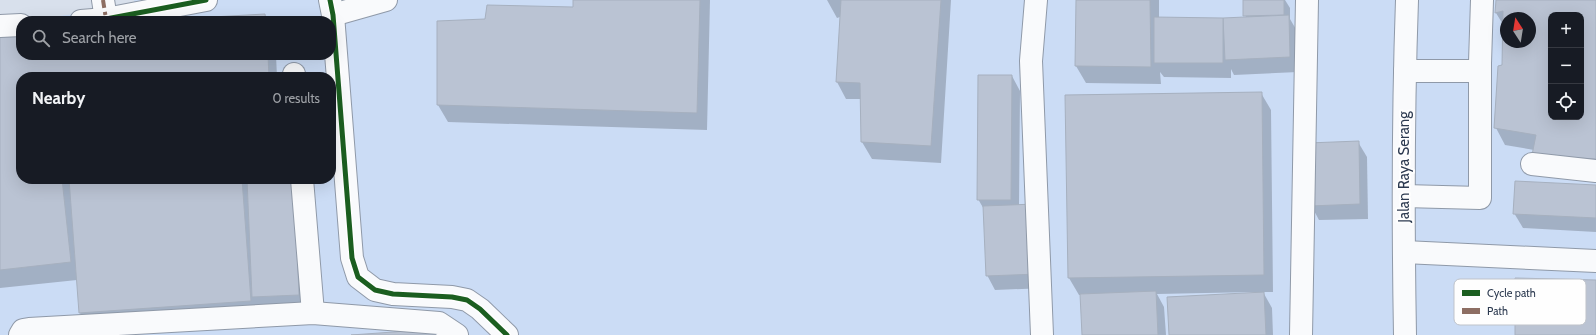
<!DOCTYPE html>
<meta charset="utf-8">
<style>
body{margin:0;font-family:Cabin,sans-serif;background:#242831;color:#f1f3f6}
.controls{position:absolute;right:12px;top:12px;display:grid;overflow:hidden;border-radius:8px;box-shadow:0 4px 16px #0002}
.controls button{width:36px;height:36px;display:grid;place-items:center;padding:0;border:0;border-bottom:1px solid #363941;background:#171b24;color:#f1f3f6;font:20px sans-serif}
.compass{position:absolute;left:1500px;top:12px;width:36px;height:36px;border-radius:50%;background:#171b24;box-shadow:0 4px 16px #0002;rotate:348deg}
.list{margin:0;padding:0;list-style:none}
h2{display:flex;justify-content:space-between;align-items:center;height:52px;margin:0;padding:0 16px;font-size:17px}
h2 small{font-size:13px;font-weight:400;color:#9ea1a6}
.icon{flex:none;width:22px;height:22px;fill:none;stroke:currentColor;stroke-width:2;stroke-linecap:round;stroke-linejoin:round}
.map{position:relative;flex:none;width:1596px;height:335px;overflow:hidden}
.search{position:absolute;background:#171b24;box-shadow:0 4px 16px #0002;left:16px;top:16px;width:320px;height:44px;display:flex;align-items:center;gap:10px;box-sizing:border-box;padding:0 14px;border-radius:16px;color:#9ea1a6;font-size:15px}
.panel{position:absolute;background:#171b24;box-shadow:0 4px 16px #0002;left:16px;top:72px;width:320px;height:112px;border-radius:16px}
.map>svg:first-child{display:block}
.built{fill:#cbdcf5;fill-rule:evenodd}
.shadow{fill:#0003;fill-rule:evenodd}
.building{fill:#bac3d3;stroke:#a6b0bf;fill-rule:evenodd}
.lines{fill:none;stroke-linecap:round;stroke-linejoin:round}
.minor-casing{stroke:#8f99a8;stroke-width:24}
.highway-casing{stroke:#8f99a8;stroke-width:24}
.minor{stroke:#f9fafc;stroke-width:22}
.highway{stroke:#f9fafc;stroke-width:22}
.quiet{stroke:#8d6e63;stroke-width:4;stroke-dasharray:8 4;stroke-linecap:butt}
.cycleway-casing{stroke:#fefefe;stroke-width:8}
.cycleway{stroke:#1b5e20;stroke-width:5}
.labels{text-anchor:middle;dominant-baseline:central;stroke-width:4;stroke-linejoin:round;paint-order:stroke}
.street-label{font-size:15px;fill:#2c3a50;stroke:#fefefe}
.key{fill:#fefefe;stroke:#bfc3ca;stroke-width:1}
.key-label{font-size:11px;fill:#2c3a50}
</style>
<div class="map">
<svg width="1596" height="335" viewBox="0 0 1596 335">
<rect width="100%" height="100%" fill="#d8e0ec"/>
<!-- built -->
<path class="built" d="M134,0H1596V335H0V24L21,55H331V21H26L134,5ZM1551,15H1581V117H1551ZM1506,18H1530V42H1506ZM21,77H331V179H21Z"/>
<!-- shadow -->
<g class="shadow">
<polygon points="574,0 710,0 707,130 448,122 438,105 486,20 574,8"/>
<polygon points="827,0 951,0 941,163 872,159 862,142 861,99 846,99 837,82 840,17 837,18"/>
<polygon points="1077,0 1159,0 1159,18 1223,19 1246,18 1244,0 1285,0 1290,8 1290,19 1297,31 1298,72 1234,75 1231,69 1231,78 1164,77 1160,72 1161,84 1086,83 1076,66"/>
<path d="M1497,0H1596V175L1534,150L1505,145L1496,128L1503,66L1504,26L1496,13ZM1551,15H1581V117H1551ZM1506,18H1530V42H1506Z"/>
<polygon points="0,30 21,55 276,55 277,77 21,77 21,179 303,179 309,312 90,330 80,313 77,280 0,288"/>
<polygon points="1012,76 1020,91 1019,205 1046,288 995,290 987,275 985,211 978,199"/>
<polygon points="1261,93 1271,110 1273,292 1263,292 1272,308 1273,335 1170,335 1255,294 1255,292 1157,294 1164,307 1166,335 1083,335 1081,295 1079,295 1069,278"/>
<polygon points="1358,142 1367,157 1368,219 1319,220 1311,205"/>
<polygon points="1596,186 1596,232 1523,228 1514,213"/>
</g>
<!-- building -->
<g class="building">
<polygon points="573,0 700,0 697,113 437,105 437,21 485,19 487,5 573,7"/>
<polygon points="841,0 941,0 931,146 861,142 860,83 836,82"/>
<polygon points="1076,0 1150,0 1151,67 1075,66"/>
<polygon points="1243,0 1284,0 1284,15 1243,16"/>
<path d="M1496,0H1596V159L1532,155L1536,135L1494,128L1498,66L1502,65L1503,11L1495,13ZM1551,15H1581V117H1551ZM1506,18H1530V42H1506Z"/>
<polygon points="265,14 266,21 142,21"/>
<polygon points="1289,15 1290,57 1225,60 1223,18"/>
<polygon points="1154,17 1223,18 1223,63 1154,63"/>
<polygon points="21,28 21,55 268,55 269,77 21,77 21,179 62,179 71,262 0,270 0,29"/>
<polygon points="978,75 1012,75 1011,200 977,200"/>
<polygon points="1262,92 1264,275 1068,278 1065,95"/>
<polygon points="1359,141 1360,204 1310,206 1308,143"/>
<polygon points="69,179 242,179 251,301 79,313"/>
<polygon points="247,179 294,179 299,295 252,297"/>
<polygon points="1515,181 1596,185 1596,218 1513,214"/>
<polygon points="1035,204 1038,274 986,276 983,206"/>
<polygon points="1515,278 1596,280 1596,335 1515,335"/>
<polygon points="1156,291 1158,335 1082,335 1080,294"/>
<polygon points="1264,292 1266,335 1169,335 1167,297"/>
<polygon points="436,329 436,335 351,335"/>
</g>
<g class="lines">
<defs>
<g id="minor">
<polyline points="103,0 106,19"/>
<polyline points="330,0 333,15 352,258 358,277 375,290 393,294 452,297 467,300 480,309 507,335"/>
<polyline points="1036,0 1031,61 1042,335"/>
<polyline points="333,15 386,0"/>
<polyline points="81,21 106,19 206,0"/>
<polyline points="0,26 21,25"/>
<polyline points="1405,71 1480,71"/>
<polyline points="294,74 294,77"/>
<polyline points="1532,164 1596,171"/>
<polyline points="302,179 313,313"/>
<polyline points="1404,196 1480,198 1480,63 1482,0"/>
<polyline points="1404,252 1596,261"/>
<polyline points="20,335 23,330 29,329 313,313 439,323 457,335"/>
<polyline points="1301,335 1307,0"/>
</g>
<path id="highway" d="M1405,335C1403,223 1403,112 1407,0"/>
</defs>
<!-- minor casing -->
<use href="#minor" class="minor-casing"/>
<!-- highway casing -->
<use href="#highway" class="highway-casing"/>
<!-- minor -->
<use href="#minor" class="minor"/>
<!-- highway -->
<use href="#highway" class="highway"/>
<!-- quiet -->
<polyline class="quiet" points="103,0 106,19"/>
<defs>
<g id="cycleway">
<polyline points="330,0 333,15 352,258 358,277 375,290 393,294 452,297 467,300 480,309 507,335"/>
<polyline points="81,21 106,19 206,0"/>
</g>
</defs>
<!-- cycleway casing -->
<use href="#cycleway" class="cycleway-casing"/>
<!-- cycleway -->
<use href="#cycleway" class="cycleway"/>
</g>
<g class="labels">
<!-- street labels -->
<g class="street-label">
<text transform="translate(1404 167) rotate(-90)">Jalan Raya Serang</text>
</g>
</g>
<!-- legend -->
<rect x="1454" y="279" width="132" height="46" rx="6" class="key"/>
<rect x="1462" y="290" width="18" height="6" fill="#1b5e20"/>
<rect x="1462" y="308" width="18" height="6" fill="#8d6e63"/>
<g class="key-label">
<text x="1487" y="297">Cycle path</text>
<text x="1487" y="315">Path</text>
</g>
</svg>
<div class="controls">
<button>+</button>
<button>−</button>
<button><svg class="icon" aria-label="locate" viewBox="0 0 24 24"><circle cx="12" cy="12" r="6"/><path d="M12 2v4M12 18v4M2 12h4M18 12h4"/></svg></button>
</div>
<svg class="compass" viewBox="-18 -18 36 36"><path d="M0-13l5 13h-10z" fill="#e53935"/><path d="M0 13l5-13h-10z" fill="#9ea1a6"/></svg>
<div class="search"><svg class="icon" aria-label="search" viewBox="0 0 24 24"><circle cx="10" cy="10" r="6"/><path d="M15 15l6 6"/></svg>Search here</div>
<section class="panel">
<h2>Nearby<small>0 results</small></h2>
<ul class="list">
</ul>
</section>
</div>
